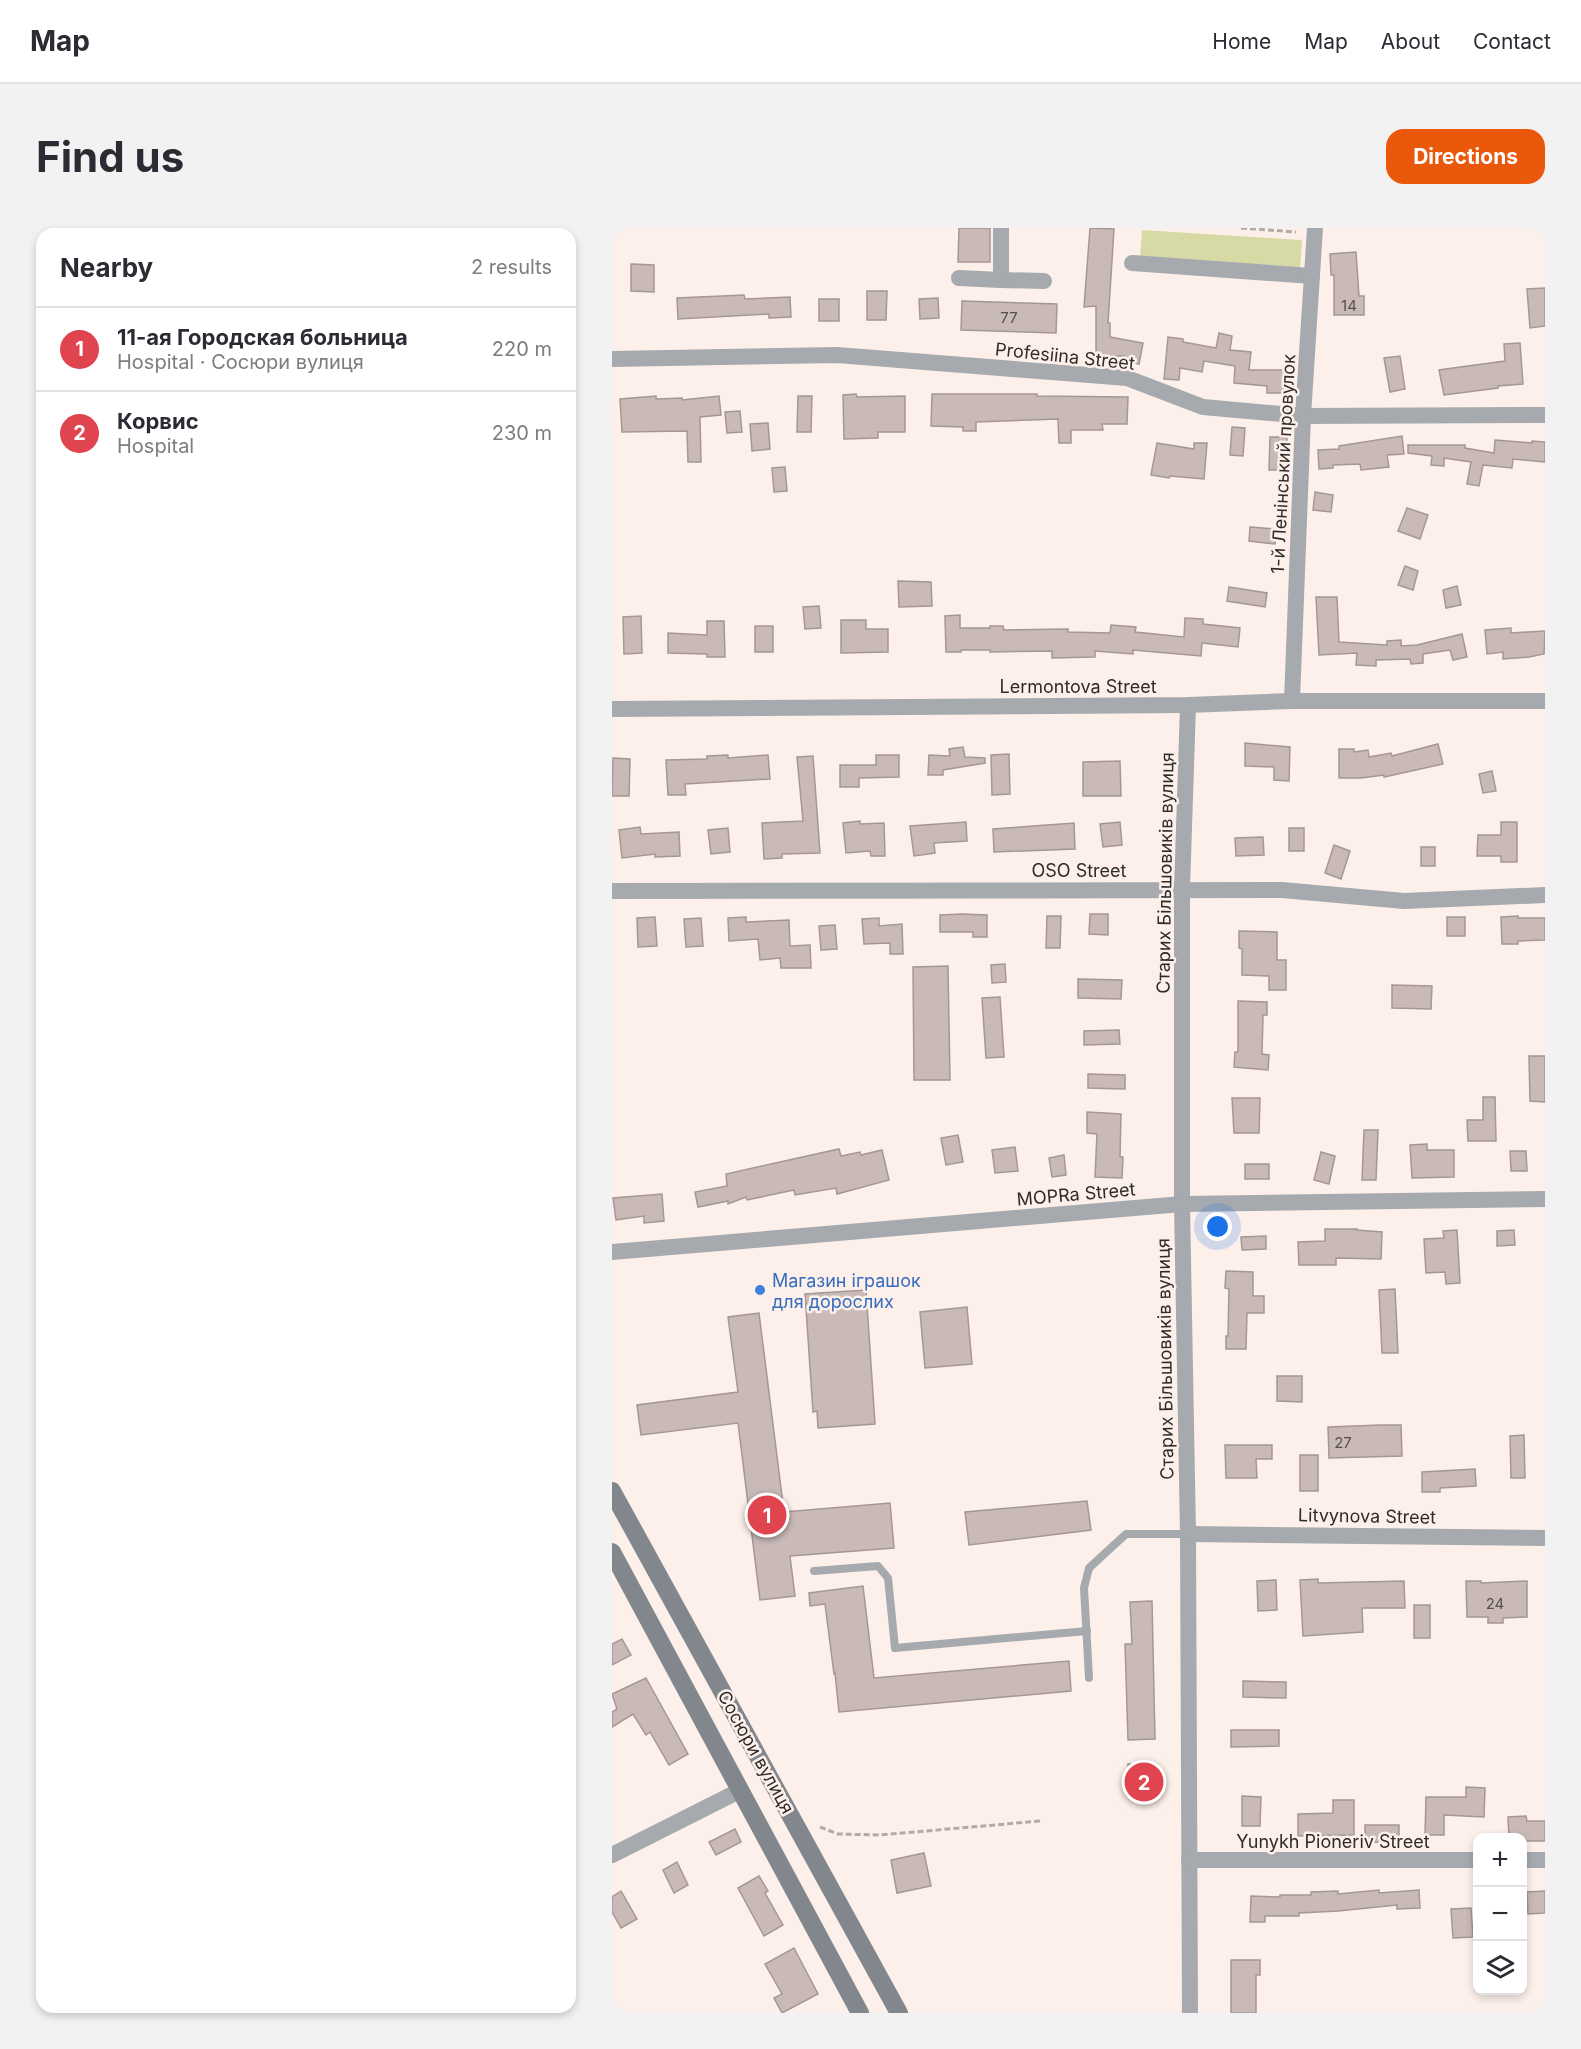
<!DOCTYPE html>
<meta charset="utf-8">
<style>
body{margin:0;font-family:Inter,sans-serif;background:#f2f2f3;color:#2b2b33}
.controls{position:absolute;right:18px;bottom:18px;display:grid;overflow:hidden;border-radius:12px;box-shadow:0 3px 9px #0003}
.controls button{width:54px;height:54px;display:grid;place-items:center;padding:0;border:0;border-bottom:2px solid #e1e1e2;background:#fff;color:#2b2b33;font:30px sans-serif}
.you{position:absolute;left:606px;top:999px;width:21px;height:21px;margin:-15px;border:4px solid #fff;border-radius:50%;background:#1a73e8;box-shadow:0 0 0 9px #1a73e833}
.badge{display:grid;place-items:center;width:39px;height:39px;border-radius:50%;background:#ea580c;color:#fff;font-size:20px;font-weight:700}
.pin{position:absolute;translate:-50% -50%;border:3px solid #fff;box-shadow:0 2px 6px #0006}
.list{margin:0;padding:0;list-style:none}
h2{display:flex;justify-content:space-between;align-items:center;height:78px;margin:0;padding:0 24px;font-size:26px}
h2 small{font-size:20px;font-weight:400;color:#7c7c81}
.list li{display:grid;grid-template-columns:39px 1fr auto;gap:18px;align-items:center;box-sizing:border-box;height:84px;padding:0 24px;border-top:2px solid #e1e1e2}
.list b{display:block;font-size:22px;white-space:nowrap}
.list p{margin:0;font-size:20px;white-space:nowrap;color:#7c7c81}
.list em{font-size:20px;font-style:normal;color:#7c7c81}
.icon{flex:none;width:33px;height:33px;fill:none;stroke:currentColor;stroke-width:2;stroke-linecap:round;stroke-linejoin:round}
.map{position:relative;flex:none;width:933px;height:1785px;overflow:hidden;border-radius:18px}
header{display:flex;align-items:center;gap:36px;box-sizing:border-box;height:84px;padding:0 30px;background:#fff;border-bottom:2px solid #e1e1e2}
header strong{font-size:28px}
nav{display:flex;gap:33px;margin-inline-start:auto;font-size:21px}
.intro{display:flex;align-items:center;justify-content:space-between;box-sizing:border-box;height:144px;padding:0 36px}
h1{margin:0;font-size:42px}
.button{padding:15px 27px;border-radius:18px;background:#ea580c;color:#fff;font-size:21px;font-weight:700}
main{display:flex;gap:36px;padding:0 36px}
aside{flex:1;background:#fff;border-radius:18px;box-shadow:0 3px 9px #0003}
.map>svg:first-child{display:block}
.green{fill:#d8daa6}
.building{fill:#c9bab8;stroke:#a49794;stroke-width:1.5}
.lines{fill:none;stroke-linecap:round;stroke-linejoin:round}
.path{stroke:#b4aaa5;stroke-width:3;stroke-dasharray:6 3;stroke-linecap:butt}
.lane{stroke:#a6aaae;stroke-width:8}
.street{stroke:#a6aaae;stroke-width:16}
.secondary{stroke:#81878d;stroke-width:18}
.shop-dot{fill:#3f7fe0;stroke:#fdf0ea;stroke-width:2}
.labels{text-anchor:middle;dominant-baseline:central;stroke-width:5;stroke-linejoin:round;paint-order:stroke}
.number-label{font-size:15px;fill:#564f4c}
.street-label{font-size:18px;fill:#2f2b28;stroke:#fdf0ea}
.shop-label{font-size:18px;fill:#366cbe;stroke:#fdf0ea;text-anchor:start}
</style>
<header>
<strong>Map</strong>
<nav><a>Home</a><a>Map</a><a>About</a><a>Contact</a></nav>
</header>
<div class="intro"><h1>Find us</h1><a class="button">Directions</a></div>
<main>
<aside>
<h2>Nearby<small>2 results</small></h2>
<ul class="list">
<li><span class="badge" style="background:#e0444e">1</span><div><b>11-ая Городская больница</b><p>Hospital · Сосюри вулиця</p></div><em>220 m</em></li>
<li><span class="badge" style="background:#e0444e">2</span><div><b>Корвис</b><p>Hospital</p></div><em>230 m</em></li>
</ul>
</aside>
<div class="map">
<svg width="933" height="1785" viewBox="0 0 933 1785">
<rect width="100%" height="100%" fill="#fdf0ea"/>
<!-- green -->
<polygon class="green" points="530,2 690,12 688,42 528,30"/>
<!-- building -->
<g class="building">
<polygon points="347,0 378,0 378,34 346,34"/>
<polygon points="478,0 502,1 496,95 498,95 498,109 531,115 527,136 512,133 512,128 484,128 484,78 472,79"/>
<polygon points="744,24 747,68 752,68 752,87 722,87 722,47 719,47 718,26"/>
<polygon points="19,36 42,37 42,64 19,63"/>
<polygon points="933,60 933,98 918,100 915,61"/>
<polygon points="255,63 275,63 274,92 255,92"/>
<polygon points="132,67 133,71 178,69 179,89 157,90 157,86 66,91 65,70"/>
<polygon points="326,70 327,90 308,91 307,71"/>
<rect x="207" y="71" width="20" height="22"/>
<polygon points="350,73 445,76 444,105 349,102"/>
<polygon points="607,105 620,108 618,122 639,124 637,142 672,142 672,165 655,165 655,158 622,155 623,138 592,133 590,144 568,140 567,152 552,151 556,109 571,111 571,114 604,120"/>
<polygon points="908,115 911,156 886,158 886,160 832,167 827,142 893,133 892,116"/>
<polygon points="788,128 793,161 778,164 772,130"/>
<polygon points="244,166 245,169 293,168 293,204 266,204 266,210 232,211 231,167"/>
<polygon points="320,166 425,166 425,168 516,169 515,196 490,196 491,202 459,202 459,215 447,215 446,191 364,194 364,203 351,203 351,199 319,198"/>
<polygon points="44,168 44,171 70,170 70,172 107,168 109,187 88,189 89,234 76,234 75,203 10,204 8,171"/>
<polygon points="186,168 200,168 199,204 185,204"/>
<polygon points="128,183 130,204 115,205 113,184"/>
<polygon points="156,195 158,221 140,223 138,196"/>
<polygon points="620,199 633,200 631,228 618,227"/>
<polygon points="790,208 792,226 775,227 777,239 749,242 748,236 721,237 721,240 707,241 706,222 727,221 727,218"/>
<polygon points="658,209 675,209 674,242 657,242"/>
<polygon points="883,212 920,215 920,213 933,214 933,234 901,231 900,240 871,237 867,258 855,256 859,234 832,230 832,238 819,237 820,228 796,225 796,217 853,217 853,220 882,225"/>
<polygon points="545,215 582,221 582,215 595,215 592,251 558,248 557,250 539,247"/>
<polygon points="173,239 175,263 162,264 160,240"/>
<polygon points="703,264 721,267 719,284 701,282"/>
<polygon points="795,280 816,287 808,311 786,303"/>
<polygon points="638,299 665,301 663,316 637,313"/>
<polygon points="793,338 806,343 801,362 786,357"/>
<polygon points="286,353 319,354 320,378 287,379"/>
<polygon points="845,358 849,377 834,380 831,362"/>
<polygon points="617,359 655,365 653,379 615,373"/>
<polygon points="704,369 725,369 727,414 775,417 775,413 789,412 789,418 805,417 850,406 855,429 841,432 838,422 811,426 811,435 799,436 798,431 764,432 764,438 744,437 745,425 707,427"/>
<polygon points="207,378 209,400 193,401 191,379"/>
<polygon points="348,387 348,400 378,400 378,398 391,398 392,402 456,401 456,404 498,405 499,397 524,399 523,404 572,409 573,390 591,391 591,396 628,400 626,419 590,415 589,428 521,422 521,426 483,423 483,429 440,430 440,423 378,424 378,422 349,422 349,424 334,424 333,388"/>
<polygon points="29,388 30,425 12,426 11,389"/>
<polygon points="229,392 254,392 254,401 276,401 276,424 229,425"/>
<polygon points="95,393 112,393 113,429 95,429 95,426 56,425 56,405 95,407"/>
<rect x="143" y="398" width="18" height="26"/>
<polygon points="899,400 899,405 933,403 932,426 917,429 891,431 891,424 875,426 873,402"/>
<polygon points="633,515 678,519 677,553 662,552 662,539 633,538"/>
<polygon points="826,516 831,536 772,549 772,547 749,550 727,550 727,521 742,521 742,524 756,522 757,529 779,525 780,528"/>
<polygon points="351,519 353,529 373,530 373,535 331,542 331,547 316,547 317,527 338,528 337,521"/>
<polygon points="397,526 398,566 380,567 379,527"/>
<polygon points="116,527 116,530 156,527 158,551 73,556 74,567 56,567 54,532 95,531 95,528"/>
<polygon points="264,527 287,527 287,549 247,550 247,559 228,559 228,537 264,537"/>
<polygon points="201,528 208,625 170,626 170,630 152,631 150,595 191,593 185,529"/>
<polygon points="1,530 18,531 17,568 0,568"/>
<polygon points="508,533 509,568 471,568 471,534"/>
<polygon points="880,543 884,563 871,565 867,546"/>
<polygon points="248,593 248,596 272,595 273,628 259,628 258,623 234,625 231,595"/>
<polygon points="354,594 355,613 322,615 323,625 302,628 298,598"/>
<polygon points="508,594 510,617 491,619 488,596"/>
<polygon points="889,594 905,594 905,634 889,634 889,628 865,628 866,607 889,607"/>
<polygon points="462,595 463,621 382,624 381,601"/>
<polygon points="28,599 29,606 67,604 68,628 43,629 43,626 10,630 7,602"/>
<polygon points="116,600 118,624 99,626 96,602"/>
<rect x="677" y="600" width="15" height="23"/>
<polygon points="651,609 652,627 624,628 623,610"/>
<polygon points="722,617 738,623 729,651 713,645"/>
<rect x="809" y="619" width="14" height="19"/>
<polygon points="350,686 375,687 375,709 361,709 361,704 328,704 328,687"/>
<polygon points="478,686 496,686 496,707 477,706"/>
<polygon points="435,688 449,688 448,720 434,720"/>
<polygon points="906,688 906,690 933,690 933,712 906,713 906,716 890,716 889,689"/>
<polygon points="43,689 45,718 26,719 25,690"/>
<polygon points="134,689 134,694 177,692 178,718 198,717 199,740 169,740 168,730 148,732 146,711 117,713 116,690"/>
<rect x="835" y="689" width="18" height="19"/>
<polygon points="89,690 91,718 74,719 72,691"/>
<polygon points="267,690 267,698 290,696 291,726 278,726 278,715 252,716 250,691"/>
<polygon points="223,697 225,721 209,722 207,698"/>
<polygon points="627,703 665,704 665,732 674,732 674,762 657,762 657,748 630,747 630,721 627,720"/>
<polygon points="393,736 394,754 380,755 379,737"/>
<polygon points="336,738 338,852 302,852 301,739"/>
<polygon points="466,751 510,752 509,771 466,770"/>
<polygon points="780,757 820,758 819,781 780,780"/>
<polygon points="388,769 392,829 374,830 370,770"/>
<polygon points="626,773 655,774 655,787 651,787 650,826 657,827 656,842 622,839 623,824 626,824"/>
<polygon points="507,802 508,816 472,817 472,803"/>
<polygon points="917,828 933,828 933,874 918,873"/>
<polygon points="476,846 513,847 513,861 476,860"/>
<polygon points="871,869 883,869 884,913 856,913 855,892 871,892"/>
<polygon points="620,870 648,870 647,905 622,905"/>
<polygon points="475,884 509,886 508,929 511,929 510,950 483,949 485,906 475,905"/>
<polygon points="752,902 766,902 764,952 750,952"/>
<polygon points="346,907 351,934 334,937 329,910"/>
<polygon points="815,916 815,922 842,922 842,949 800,950 798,917"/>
<polygon points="403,919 406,943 383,945 380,922"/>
<polygon points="227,921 229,928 248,924 249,927 270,922 277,952 225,966 224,960 183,967 182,962 135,972 134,969 116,976 116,973 86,979 83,964 115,958 114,946"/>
<polygon points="898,923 914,923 915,943 899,943"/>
<polygon points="709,924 723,928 717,956 702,952"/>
<polygon points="452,927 454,947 440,949 437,930"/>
<rect x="633" y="936" width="24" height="15"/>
<polygon points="50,966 52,993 32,995 32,988 4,992 1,970"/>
<polygon points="713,1001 745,1001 745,1002 770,1004 769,1031 724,1030 724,1037 687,1037 686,1014 713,1013"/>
<polygon points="845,1002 848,1055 834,1056 833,1044 814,1045 812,1011 832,1010 831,1003"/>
<polygon points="902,1002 903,1017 885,1018 885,1003"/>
<polygon points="654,1008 654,1021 630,1022 629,1009"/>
<polygon points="614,1043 641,1044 641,1068 652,1068 652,1085 635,1085 634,1121 614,1121 614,1108 616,1108 617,1061 613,1060"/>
<polygon points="783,1061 786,1125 770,1125 767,1062"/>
<polygon points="254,1062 263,1196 206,1200 205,1183 201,1184 193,1066"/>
<polygon points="355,1079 360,1136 313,1140 308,1084"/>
<polygon points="147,1085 172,1284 278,1275 282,1320 178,1328 183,1368 148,1372 126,1195 29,1207 25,1177 126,1164 116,1089"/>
<polygon points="665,1148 690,1148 690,1174 665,1173"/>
<polygon points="769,1197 789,1197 790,1228 717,1230 716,1199"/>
<polygon points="912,1207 913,1250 899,1250 898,1208"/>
<polygon points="613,1217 660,1217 660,1231 644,1231 645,1250 614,1250"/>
<rect x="688" y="1227" width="18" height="36"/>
<polygon points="863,1241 864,1258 828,1260 828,1264 810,1264 810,1244"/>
<polygon points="475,1273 479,1302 357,1317 353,1284"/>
<polygon points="706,1351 706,1355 792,1353 793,1380 750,1380 751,1404 691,1408 688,1352"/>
<polygon points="664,1352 665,1382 646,1383 645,1353"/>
<polygon points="854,1353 869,1353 869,1355 915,1353 915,1389 891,1390 891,1395 876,1395 876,1389 855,1389"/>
<polygon points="251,1358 262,1450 457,1433 459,1463 227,1484 223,1445 222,1446 213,1376 198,1378 197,1365"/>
<polygon points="540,1373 543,1511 516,1512 513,1416 520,1416 518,1374"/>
<rect x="802" y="1377" width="16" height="33"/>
<polygon points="10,1411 19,1427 0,1437 0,1416"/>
<polygon points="34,1450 76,1526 57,1537 38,1504 34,1507 21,1486 0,1499 0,1484 5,1481 0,1466"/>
<polygon points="631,1453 674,1454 674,1470 631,1469"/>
<polygon points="619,1502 667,1502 667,1518 619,1519"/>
<rect x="516" y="1536" width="28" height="30"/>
<polygon points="854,1559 873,1560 872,1589 832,1587 832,1607 813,1607 814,1569 854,1569"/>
<polygon points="630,1568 649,1569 648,1598 630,1598"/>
<polygon points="721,1572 742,1572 742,1607 686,1608 686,1586 721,1585"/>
<polygon points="914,1588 915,1593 933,1593 933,1613 910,1613 910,1610 897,1610 896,1589"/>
<polygon points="753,1597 787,1597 787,1615 753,1614"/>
<polygon points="123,1601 129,1614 104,1627 97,1614"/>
<polygon points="312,1625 319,1658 285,1665 279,1632"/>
<polygon points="65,1634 76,1657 62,1665 51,1642"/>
<polygon points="147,1648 156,1663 153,1665 171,1697 152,1708 126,1660"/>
<polygon points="767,1662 767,1665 807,1662 808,1680 785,1681 785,1677 726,1683 687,1685 687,1688 653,1688 653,1694 638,1694 639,1668 668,1669 668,1667 699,1667 699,1664 726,1663 726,1666"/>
<polygon points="9,1663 25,1691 9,1700 0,1684 0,1669"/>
<polygon points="933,1663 933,1685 916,1686 915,1664"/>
<polygon points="859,1680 861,1709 841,1710 839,1681"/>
<polygon points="182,1720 206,1766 170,1785 162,1770 170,1766 153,1736"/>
<polygon points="619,1732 648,1732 648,1747 644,1747 644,1785 619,1785"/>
</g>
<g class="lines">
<!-- path -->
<g class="path">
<polyline points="629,0 684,4"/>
<polyline points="208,1599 226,1606 268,1607 428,1593"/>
</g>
<!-- lane -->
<g class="lane">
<polyline points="202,1343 266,1338 276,1350 283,1420 475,1403"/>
<polyline points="477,1450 472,1360 477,1340 514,1306 576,1306"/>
</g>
<!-- street -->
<g class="street">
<polyline points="389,0 389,52 432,53"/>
<polyline points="520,35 700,48"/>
<polyline points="347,50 389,52"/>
<polyline points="0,131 225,127 515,150 591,179 691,188 933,187"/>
<polyline points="680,473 691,188 703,0"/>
<polyline points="576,477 570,661 570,976 576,1306 578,1785"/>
<polyline points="0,481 576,477 680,473 933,473"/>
<polyline points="0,663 670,662 792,673 933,667"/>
<polyline points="0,1024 570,976 933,971"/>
<polyline points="576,1306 933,1310"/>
<polyline points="0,1627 129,1562"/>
<polyline points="577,1632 866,1632"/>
<polyline points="910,1632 933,1632"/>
</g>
<!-- secondary -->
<g class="secondary">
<polyline points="0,1263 287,1785"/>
<polyline points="0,1324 248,1785"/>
</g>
</g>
<!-- markers -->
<circle class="shop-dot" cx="148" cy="1062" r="6"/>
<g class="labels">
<!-- number labels -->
<g class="number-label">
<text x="737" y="77">14</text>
<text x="397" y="89">77</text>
<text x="731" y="1214">27</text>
<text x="883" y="1375">24</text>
</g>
<!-- street labels -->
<g class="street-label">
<text transform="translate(453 128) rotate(6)">Profesiina Street</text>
<text transform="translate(671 236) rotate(-87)">1-й Ленінський провулок</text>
<text x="466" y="458">Lermontova Street</text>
<text x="467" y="642">OSO Street</text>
<text transform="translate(553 645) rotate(-89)">Старих Більшовиків вулиця</text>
<text transform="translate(464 966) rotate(-5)">MOPRa Street</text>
<text transform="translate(553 1131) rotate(-91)">Старих Більшовиків вулиця</text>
<text transform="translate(755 1288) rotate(1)">Litvynova Street</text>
<text transform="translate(144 1524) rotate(61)">Сосюри вулиця</text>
<text x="721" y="1613">Yunykh Pioneriv Street</text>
</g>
<!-- shop labels -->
<g class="shop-label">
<text x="160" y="1052">Магазин іграшок<tspan x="160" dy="21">для дорослих</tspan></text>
</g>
</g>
</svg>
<div class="controls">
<button>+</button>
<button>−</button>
<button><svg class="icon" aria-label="layers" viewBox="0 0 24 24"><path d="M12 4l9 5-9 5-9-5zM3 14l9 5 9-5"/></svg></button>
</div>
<div class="you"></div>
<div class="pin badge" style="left:155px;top:1287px;background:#e0444e">1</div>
<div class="pin badge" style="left:532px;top:1554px;background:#e0444e">2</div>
</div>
</main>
